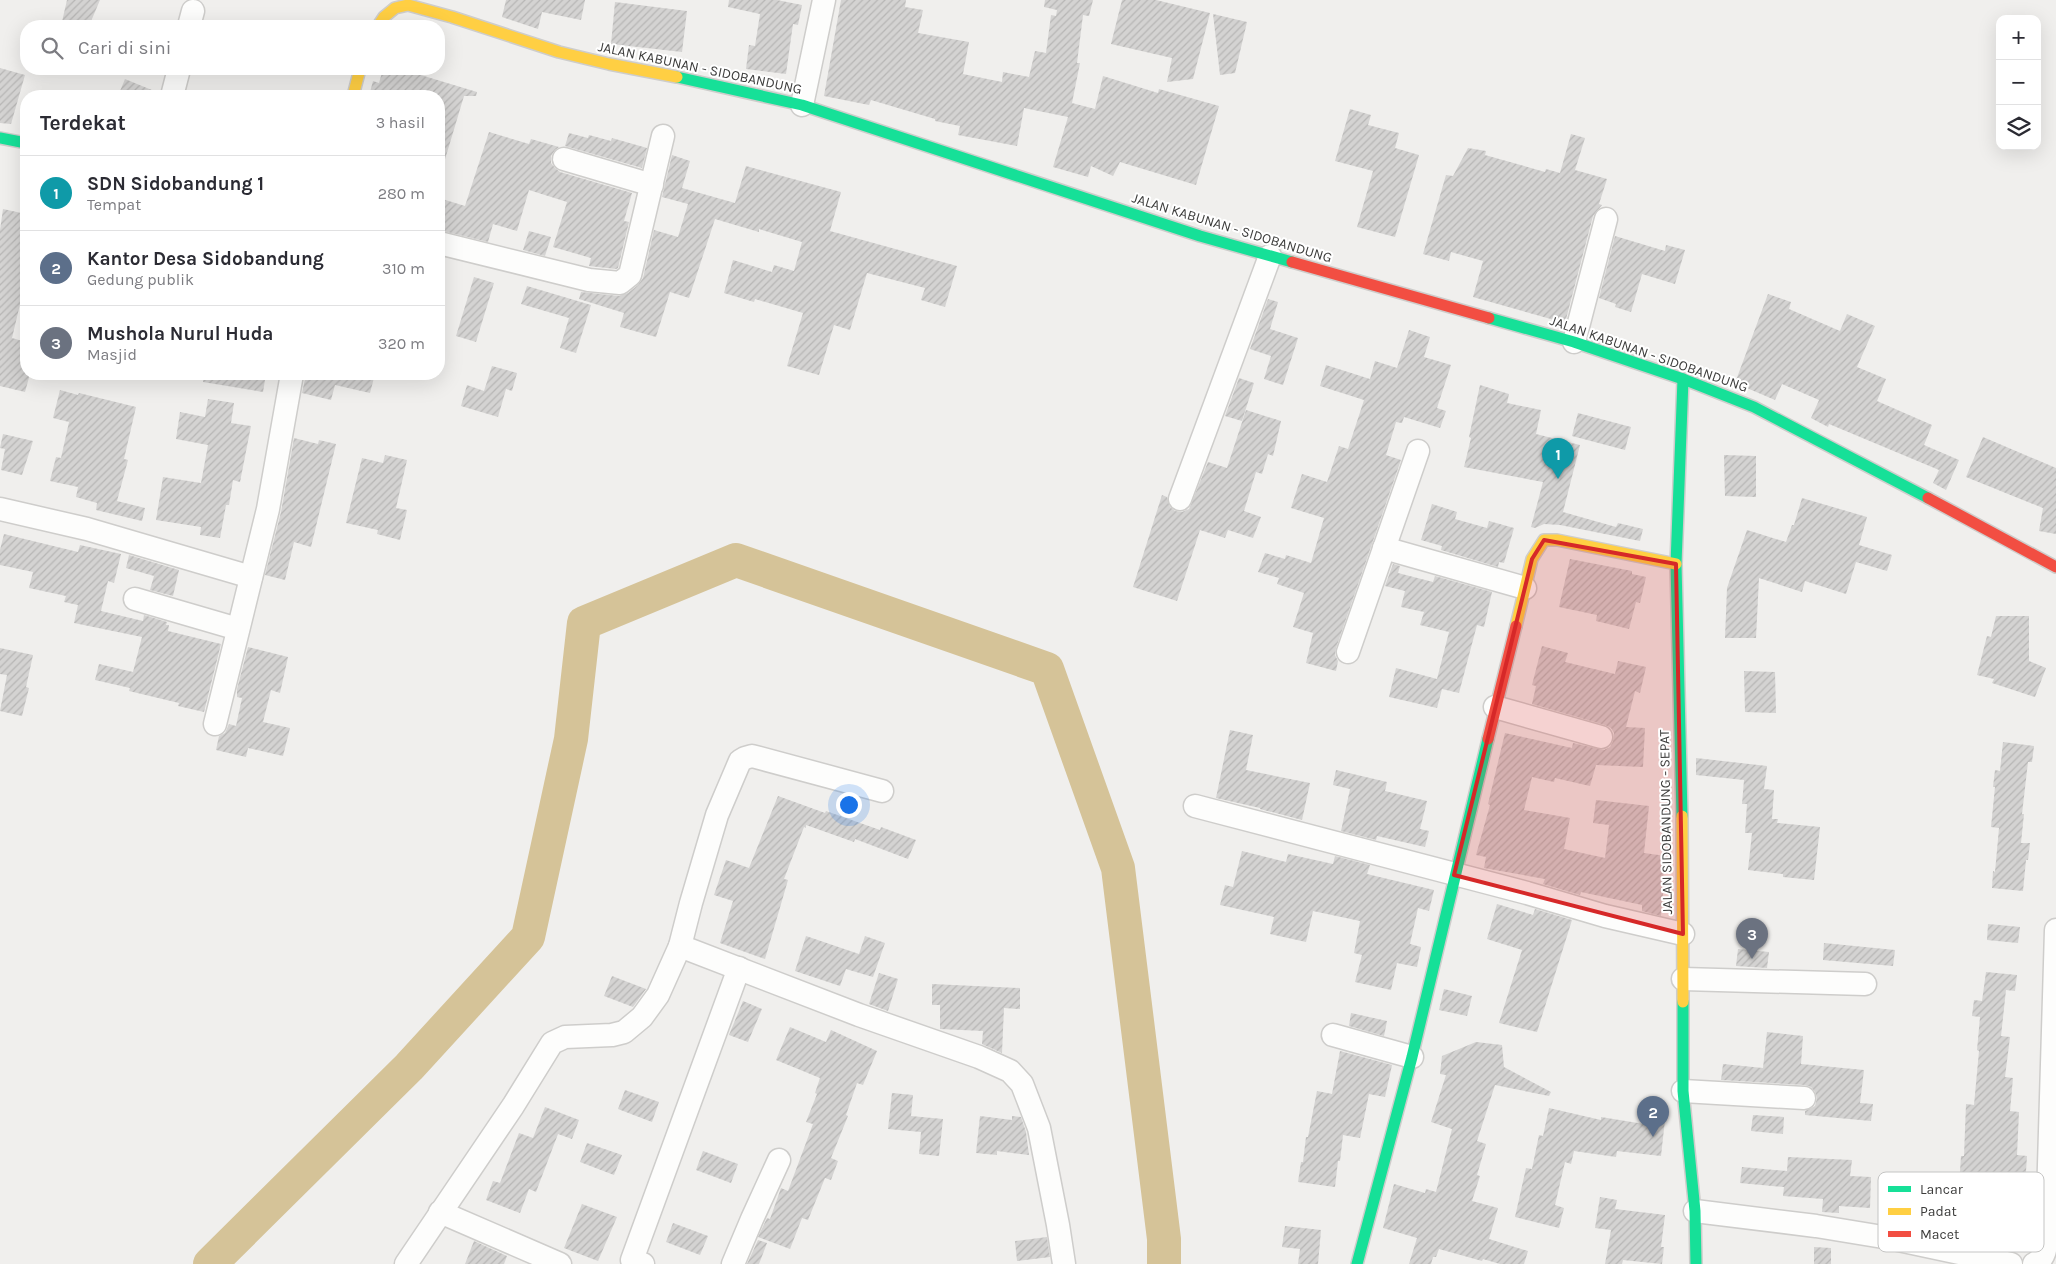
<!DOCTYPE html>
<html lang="id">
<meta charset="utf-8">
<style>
body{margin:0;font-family:Karla,sans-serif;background:#f7f7f7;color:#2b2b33}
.controls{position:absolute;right:15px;top:15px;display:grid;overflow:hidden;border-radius:10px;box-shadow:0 5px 20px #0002}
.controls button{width:45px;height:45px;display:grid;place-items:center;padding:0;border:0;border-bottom:1px solid #e1e1e2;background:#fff;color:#2b2b33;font:25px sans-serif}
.you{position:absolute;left:848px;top:804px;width:18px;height:18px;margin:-12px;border:4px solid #fff;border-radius:50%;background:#1a73e8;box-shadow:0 0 0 8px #1a73e833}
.badge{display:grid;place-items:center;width:32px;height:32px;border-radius:50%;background:#111827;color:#fff;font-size:16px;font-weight:700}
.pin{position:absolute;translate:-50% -41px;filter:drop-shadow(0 1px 2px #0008)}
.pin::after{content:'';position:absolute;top:26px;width:18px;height:15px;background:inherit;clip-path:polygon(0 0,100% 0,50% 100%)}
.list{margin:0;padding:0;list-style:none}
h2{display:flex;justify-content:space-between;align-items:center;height:65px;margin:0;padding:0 20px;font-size:21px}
h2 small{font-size:16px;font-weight:400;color:#7c7c81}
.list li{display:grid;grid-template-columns:32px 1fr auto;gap:15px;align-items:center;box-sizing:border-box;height:75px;padding:0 20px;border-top:1px solid #e1e1e2}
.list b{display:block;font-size:19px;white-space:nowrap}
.list p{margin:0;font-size:16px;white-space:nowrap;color:#7c7c81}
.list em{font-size:16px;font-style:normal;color:#7c7c81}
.icon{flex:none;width:28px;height:28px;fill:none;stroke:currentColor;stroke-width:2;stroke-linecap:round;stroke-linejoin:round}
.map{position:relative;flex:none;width:2056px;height:1264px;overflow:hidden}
.search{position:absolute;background:#fff;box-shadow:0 5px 20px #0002;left:20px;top:20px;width:425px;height:55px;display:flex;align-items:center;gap:12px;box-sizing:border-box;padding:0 18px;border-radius:20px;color:#7c7c81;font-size:19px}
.panel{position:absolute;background:#fff;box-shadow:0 5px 20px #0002;left:20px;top:90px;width:425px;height:290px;border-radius:20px}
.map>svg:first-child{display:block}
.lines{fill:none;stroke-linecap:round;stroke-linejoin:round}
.river{stroke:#d5c398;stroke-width:34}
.building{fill:url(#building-hatch)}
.street-casing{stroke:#cecdcb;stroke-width:25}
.fast-casing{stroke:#cecdcb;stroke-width:14}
.slow-casing{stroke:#cecdcb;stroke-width:14}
.jam-casing{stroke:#cecdcb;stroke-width:14}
.street{stroke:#fdfdfc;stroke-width:22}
.fast{stroke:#16e098;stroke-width:11}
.slow{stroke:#ffcf43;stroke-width:11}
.jam{stroke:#f24e42;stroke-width:11}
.marked{fill:#d62828;fill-opacity:0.2;stroke:#d62828;stroke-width:4;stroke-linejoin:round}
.labels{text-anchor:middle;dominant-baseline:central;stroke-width:4;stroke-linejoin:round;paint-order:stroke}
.street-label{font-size:14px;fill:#3d3d3c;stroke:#fff}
.key{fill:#fff;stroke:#c5c5c4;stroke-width:1}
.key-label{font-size:14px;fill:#3d3d3c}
</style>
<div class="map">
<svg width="2056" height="1264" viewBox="0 0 2056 1264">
<defs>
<pattern id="building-hatch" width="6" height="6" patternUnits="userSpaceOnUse" patternTransform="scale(1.25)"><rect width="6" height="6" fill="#d4d3d2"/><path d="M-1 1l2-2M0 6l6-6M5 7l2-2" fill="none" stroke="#b7b6b5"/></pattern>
</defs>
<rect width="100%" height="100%" fill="#f0efed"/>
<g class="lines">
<!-- river -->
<polyline class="river" points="210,1264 409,1067 528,937 571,739 584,623 736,560 1047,669 1118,868 1164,1239 1164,1264"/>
</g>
<!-- building -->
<g class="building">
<polygon points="67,0 100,0 89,26 61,26"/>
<polygon points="506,0 585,0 581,20 542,12 538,29 502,17"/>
<polygon points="729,0 777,0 802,5 798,25 793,24 786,74 746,69 749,45 755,46 760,14 728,7"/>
<polygon points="841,0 906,0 905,7 923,10 918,33 969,42 963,74 1002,82 1003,72 1029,77 1035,51 1046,53 1051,15 1056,16 1057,10 1044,7 1045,0 1093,0 1089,16 1083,15 1077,63 1080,63 1071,108 1072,103 1095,109 1103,76 1158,93 1159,89 1219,106 1196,185 1120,162 1113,176 1091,166 1088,177 1053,167 1068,117 1024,108 1017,146 958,135 960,126 935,121 935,119 871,100 869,105 824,96"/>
<polygon points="1122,0 1156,0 1210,13 1193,79 1167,82 1172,58 1111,44"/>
<polygon points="615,2 687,11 682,52 611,44"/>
<polygon points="1213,14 1247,22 1235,73 1220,75"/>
<polygon points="0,68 25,75 11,124 0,123"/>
<polygon points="383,69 401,69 477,92 476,96 464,96 443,166 439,166 439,96 369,96 373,81 379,83"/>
<polygon points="125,79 159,93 159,96 118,96"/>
<polygon points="1350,109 1371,115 1368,125 1399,133 1395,148 1419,155 1395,237 1357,227 1373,171 1335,161"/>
<polygon points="489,132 529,144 531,139 559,147 555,150 551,156 551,163 555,168 560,172 632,193 624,221 629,222 618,268 616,269 589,266 591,258 553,247 567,202 529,190 517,231 493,224 488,242 439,230 439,198 465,206"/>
<polygon points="569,133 588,138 589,135 611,141 612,138 647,148 642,168 565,146"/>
<polygon points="1571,134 1585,138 1575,170 1607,179 1599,204 1602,205 1593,216 1565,323 1473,297 1483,261 1451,252 1449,261 1423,254 1446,175 1453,176 1468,148 1486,151 1485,155 1545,172 1546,169 1560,173"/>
<polygon points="672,155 690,161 682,188 735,203 746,166 841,192 830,231 957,266 945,307 921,300 925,288 867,273 850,330 834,325 819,375 787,366 803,313 755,299 754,302 724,293 733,260 772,272 774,265 794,271 802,242 759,229 759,232 715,219 689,298 670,292 656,337 620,327 624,313 579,299 581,292 619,296 628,293 638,285 643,278 654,230 678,237 688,204 662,197"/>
<polygon points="3,209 26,214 26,297 22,296 12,338 26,342 26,374 30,374 25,392 0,386 0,230"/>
<polygon points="529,231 551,237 545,256 523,250"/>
<polygon points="1615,236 1665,251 1666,245 1685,250 1675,284 1642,274 1631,312 1615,307 1616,304 1599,298"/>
<polygon points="474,277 494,283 476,342 456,336"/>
<polygon points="527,286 591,305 576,353 560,348 569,318 521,304"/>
<polygon points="1768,294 1791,302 1789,309 1840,331 1847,314 1875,326 1857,367 1886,379 1877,401 1932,425 1924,445 1959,460 1946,490 1933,483 1939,470 1829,424 1828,427 1811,418 1819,400 1782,384 1775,400 1735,383"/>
<polygon points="1268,299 1278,302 1270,329 1298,338 1283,385 1264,379 1271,356 1250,349"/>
<polygon points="1409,330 1430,337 1424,357 1451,365 1437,408 1446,411 1440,428 1404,417 1402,423 1396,422 1386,455 1401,460 1336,648 1335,655 1338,661 1336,671 1306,663 1313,633 1293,627 1304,593 1277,584 1279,578 1258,572 1265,553 1285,559 1286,555 1311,563 1324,518 1291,508 1302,474 1327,482 1339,446 1348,449 1364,400 1320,386 1326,365 1370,379 1375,361 1397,368"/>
<polygon points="492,366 517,373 512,391 506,389 498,417 461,406 467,385 484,391"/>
<polygon points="204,374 266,374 263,392 203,382"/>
<polygon points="306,374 375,374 370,393 335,385 331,400 302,393"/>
<polygon points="1239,378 1254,383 1242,421 1225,416"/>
<polygon points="1480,385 1509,394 1507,403 1541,410 1536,434 1580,445 1563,512 1616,527 1618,523 1643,529 1640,541 1560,525 1544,524 1535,528 1531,527 1543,482 1464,467 1471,438 1469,437"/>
<polygon points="60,390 78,395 79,393 136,407 124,459 128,460 117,501 145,508 142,521 96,510 97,503 76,497 78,487 50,481 56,457 61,458 69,422 53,418"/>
<polygon points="208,399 234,403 231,423 251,426 240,482 233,480 229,505 226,505 220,538 200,535 201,527 156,520 163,477 201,483 208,445 176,439 180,412 205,417"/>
<polygon points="1246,410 1281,421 1273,456 1268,454 1262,474 1256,472 1244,511 1261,517 1253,538 1228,530 1225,538 1200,530 1177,601 1133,587 1162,495 1167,497 1170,507 1175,511 1182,512 1189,509 1208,462 1227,468"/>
<polygon points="1578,413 1631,427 1625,450 1572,436"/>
<polygon points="3,434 33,441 22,475 1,470 5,449 0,448"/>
<polygon points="1983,437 2056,468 2056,534 2039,531 2043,508 1966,477"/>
<polygon points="294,438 318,444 319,440 336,444 311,547 294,542 285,580 265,575 281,512"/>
<polygon points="385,455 407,460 396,508 407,510 400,540 377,534 378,530 346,523 362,458 383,463"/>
<polygon points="1724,455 1756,456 1756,497 1725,496"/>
<polygon points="1802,498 1867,517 1859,545 1892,555 1887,571 1856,562 1846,594 1805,581 1802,592 1759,578 1756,638 1725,638 1727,588 1747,530 1786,542 1792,525 1794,525"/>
<polygon points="1432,504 1457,512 1455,519 1487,528 1489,521 1514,528 1504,563 1499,562 1498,567 1441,550 1442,546 1421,540"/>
<polygon points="4,534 78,552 80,545 121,554 114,583 108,581 101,611 143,621 144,615 167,622 166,625 169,625 168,631 221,644 204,712 178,706 179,703 129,691 130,688 95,680 99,664 133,672 142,637 74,623 78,605 64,602 66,596 29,588 33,572 0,565 0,550"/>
<polygon points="129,555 179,570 173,596 150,590 154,576 126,568"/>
<polygon points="1570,559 1632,571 1632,574 1646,577 1640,603 1636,602 1629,629 1596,621 1597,615 1559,607"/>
<polygon points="1393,564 1400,566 1398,573 1433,582 1435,576 1492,592 1484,627 1477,625 1459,693 1442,689 1437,708 1389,697 1396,668 1437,679 1449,632 1420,625 1424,612 1401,607 1405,591 1385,586"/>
<polygon points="1996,616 2029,616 2029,661 2046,668 2035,697 1992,683 1994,679 1977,675 1987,636 1991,637"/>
<polygon points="1542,646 1568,653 1565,662 1615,674 1618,661 1646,667 1640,693 1635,691 1626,727 1645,728 1643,767 1596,765 1590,786 1555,778 1554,782 1532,777 1524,810 1570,818 1564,849 1605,858 1609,825 1593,823 1596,800 1649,806 1644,853 1666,856 1661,893 1663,893 1661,916 1642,911 1642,905 1581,892 1580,895 1543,884 1545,879 1484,868 1486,857 1476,855 1490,805 1488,804 1505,733 1572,748 1573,743 1604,750 1610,747 1613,741 1614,733 1611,728 1605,725 1532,704 1536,686 1532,685"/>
<polygon points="248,647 288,657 280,693 271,690 263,722 290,728 283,756 248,748 246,757 216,750 219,736 225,733 229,724 236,726 242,698 237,697 237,689"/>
<polygon points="0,648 33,655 26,687 29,688 22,716 0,711 7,675 0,674"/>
<polygon points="1744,671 1775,672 1776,713 1745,712"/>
<polygon points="1230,730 1253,735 1246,770 1310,783 1302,820 1260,809 1260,808 1216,798"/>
<polygon points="2003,742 2034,746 2032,762 2028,762 2022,814 2024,814 2021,843 2030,843 2028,860 2026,860 2023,891 1992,888 1993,871 1995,872 1999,828 1991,827 1995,787 1993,787 1995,770 2000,771"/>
<polygon points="1696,758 1767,766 1764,789 1774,790 1772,819 1778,819 1777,823 1820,827 1814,880 1783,877 1783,874 1748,870 1752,833 1745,833 1747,804 1742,804 1744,780 1696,775"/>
<polygon points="1336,770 1387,782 1385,791 1427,801 1420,829 1429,831 1425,847 1377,836 1376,840 1341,831 1350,789 1333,785"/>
<polygon points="778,796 825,813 826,811 880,830 881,827 916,840 908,859 855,839 854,842 806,825 806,828 804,827 784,879 788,880 765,959 720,943 733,901 714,895 726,860 749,868"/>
<polygon points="1242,851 1286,862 1288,854 1333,864 1335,856 1370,865 1367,874 1434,890 1429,911 1418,908 1410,944 1421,947 1417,967 1397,963 1391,990 1355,982 1362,955 1354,953 1360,921 1313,911 1306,942 1270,934 1274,917 1220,905 1225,885 1233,887"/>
<polygon points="1497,904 1533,915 1535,909 1572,920 1537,1032 1499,1023 1522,950 1487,939"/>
<polygon points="1988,924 2020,927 2018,943 1987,940"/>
<polygon points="806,936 859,954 865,936 885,943 873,977 846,969 840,986 795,971"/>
<polygon points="1824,943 1895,950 1893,966 1823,960"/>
<polygon points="1738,949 1769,952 1767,968 1736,966"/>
<polygon points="1986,972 2017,975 2015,991 2006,990 2001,1036 2010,1037 2005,1077 2013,1078 2010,1111 2019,1112 2017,1155 2027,1156 2025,1187 2017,1186 2014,1212 2011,1212 2008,1243 1977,1240 1977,1236 1925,1231 1926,1215 1982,1220 1985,1188 1959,1187 1961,1156 1964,1156 1966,1104 1974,1105 1979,1051 1977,1050 1980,1017 1972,1016 1974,1000 1982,1001"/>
<polygon points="879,973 898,979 888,1011 869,1004"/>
<polygon points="612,976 646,989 633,1007 604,996"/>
<polygon points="932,984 1020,988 1020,1009 1004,1008 1002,1053 982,1044 983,1031 940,1029 940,1005 932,1005"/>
<polygon points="1444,989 1472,996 1467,1016 1439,1010"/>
<polygon points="743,1001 762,1009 748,1042 729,1035"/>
<polygon points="1351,1013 1387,1021 1384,1036 1349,1026"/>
<polygon points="790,1027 826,1042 831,1030 877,1051 863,1085 857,1083 846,1115 848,1116 831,1158 838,1161 831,1180 825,1178 808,1220 802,1218 790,1249 758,1237 767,1218 770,1219 781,1188 788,1191 813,1124 806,1122 817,1094 815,1093 820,1078 776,1060"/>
<polygon points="1767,1032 1803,1036 1801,1064 1864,1070 1860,1103 1873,1104 1871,1121 1805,1115 1805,1111 1815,1106 1817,1098 1815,1092 1811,1087 1805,1085 1721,1080 1723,1064 1763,1068"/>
<polygon points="1476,1042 1502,1045 1504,1067 1551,1092 1549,1096 1495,1085 1477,1141 1486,1144 1477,1175 1480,1176 1472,1201 1498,1208 1489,1239 1528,1251 1524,1264 1500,1264 1483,1259 1482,1261 1439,1249 1436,1257 1433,1257 1431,1264 1409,1264 1417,1238 1383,1228 1394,1184 1425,1193 1426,1189 1436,1192 1452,1129 1431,1122 1446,1075 1440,1074 1442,1056"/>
<polygon points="1340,1051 1392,1065 1385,1097 1369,1094 1360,1138 1343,1135 1340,1161 1338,1161 1335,1187 1298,1182 1301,1162 1303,1162 1306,1137 1308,1137 1317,1091 1332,1094"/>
<polygon points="625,1090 659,1102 652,1122 618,1109"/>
<polygon points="892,1093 913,1095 911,1116 943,1119 939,1156 919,1154 921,1132 888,1129"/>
<polygon points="545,1107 579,1120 572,1139 558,1134 536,1192 529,1189 520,1213 486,1200 493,1181 500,1183 519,1133 533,1138"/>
<polygon points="1549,1108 1601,1120 1601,1117 1644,1124 1645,1117 1665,1120 1661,1156 1617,1151 1616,1157 1574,1151 1571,1164 1565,1162 1555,1205 1564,1208 1559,1228 1515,1217 1526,1168 1532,1169 1539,1135 1543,1136"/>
<polygon points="1753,1115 1784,1117 1783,1134 1751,1131"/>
<polygon points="980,1116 1012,1120 1012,1116 1021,1117 1026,1132 1029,1155 997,1151 997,1155 976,1153"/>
<polygon points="587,1143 622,1155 614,1175 580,1162"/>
<polygon points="703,1151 738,1164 731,1183 696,1170"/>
<polygon points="1788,1157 1852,1160 1850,1176 1871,1177 1870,1208 1839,1206 1839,1213 1822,1212 1823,1199 1783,1196 1784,1187 1740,1183 1742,1167 1787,1171"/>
<polygon points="1600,1197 1617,1200 1615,1209 1665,1215 1661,1247 1664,1247 1662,1264 1623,1260 1622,1264 1605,1264 1611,1230 1595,1228"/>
<polygon points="582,1204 617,1217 598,1261 564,1248"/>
<polygon points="673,1223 708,1236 700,1255 666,1242"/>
<polygon points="1285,1226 1321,1230 1318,1264 1298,1264 1300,1249 1282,1247"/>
<polygon points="1047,1237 1050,1257 1017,1261 1015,1241"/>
<polygon points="758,1240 767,1243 759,1264 747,1264"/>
<polygon points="474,1241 507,1256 504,1264 465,1264"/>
<polygon points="1814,1247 1831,1248 1831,1264 1814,1264"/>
</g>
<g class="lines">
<defs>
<g id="street">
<polyline points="189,26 193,11"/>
<polyline points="172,96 179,69"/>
<polyline points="802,105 824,0"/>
<polyline points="564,159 652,185"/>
<polyline points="439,243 589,280 620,283 630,275 663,136"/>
<polyline points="1574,342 1606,219"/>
<polyline points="1180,499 1270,256"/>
<polyline points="0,509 87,529 251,577"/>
<polyline points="1384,548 1525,588"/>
<polyline points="135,599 238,629"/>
<polyline points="1348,652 1418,451"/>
<polyline points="1495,707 1601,737"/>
<polyline points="215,724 268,509 292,374"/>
<polyline points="1195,806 1527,893 1605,916 1683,934"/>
<polyline points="680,946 859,1015 979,1057 1010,1071 1022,1084 1039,1128 1058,1225 1064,1264"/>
<polyline points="1683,979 1865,984"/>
<polyline points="1333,1035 1412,1057"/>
<polyline points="1683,1091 1804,1098"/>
<polyline points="1695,1211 1816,1226 1889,1238 2011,1264"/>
<polyline points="440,1212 560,1264"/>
<polyline points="406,1264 513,1106 552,1043 565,1037 612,1035 624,1032 642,1017 658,995 680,946 691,903 717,815 740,761 745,758 752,756 882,791"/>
<polyline points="643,1264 632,1260 739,968"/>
<polyline points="733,1264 752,1219 779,1160"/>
<path d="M2034,1264C2047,1258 2046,1244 2047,1232L2056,930"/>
</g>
<g id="fast">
<polyline points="677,77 802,105 1200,236 1292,262"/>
<polyline points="0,138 26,143"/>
<polyline points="1489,318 1574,342 1683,379 1754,407 1928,498"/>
<polyline points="1682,816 1676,564 1683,379"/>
<polyline points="1683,1002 1683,1091 1695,1211 1696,1264"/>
<polyline points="1357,1264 1412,1057 1488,739"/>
</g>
<g id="slow">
<polyline points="378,26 384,17 395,8 408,5 452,17 559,52 609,64 677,77"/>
<polyline points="353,96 360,69"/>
<polyline points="1516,626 1532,559 1544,540 1557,540 1676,564"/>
<polyline points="1682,816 1683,1002"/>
</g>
<g id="jam">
<polyline points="1292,262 1489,318"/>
<polyline points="1928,498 2056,567"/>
<polyline points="1488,739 1516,626"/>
</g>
</defs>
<!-- street casing -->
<use href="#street" class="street-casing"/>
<!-- fast casing -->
<use href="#fast" class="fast-casing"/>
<!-- slow casing -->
<use href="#slow" class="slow-casing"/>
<!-- jam casing -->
<use href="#jam" class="jam-casing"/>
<!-- street -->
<use href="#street" class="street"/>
<!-- fast -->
<use href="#fast" class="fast"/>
<!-- slow -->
<use href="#slow" class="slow"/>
<!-- jam -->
<use href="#jam" class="jam"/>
</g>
<!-- marked area -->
<path class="marked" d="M1544,540L1676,564L1683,934L1454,875L1532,559Z"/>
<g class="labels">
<!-- street labels -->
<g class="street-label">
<text transform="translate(700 68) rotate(12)">JALAN KABUNAN - SIDOBANDUNG</text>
<text transform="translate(1232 228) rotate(17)">JALAN KABUNAN - SIDOBANDUNG</text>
<text transform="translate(1649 354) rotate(19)">JALAN KABUNAN - SIDOBANDUNG</text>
<text transform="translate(1666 822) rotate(-91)">JALAN SIDOBANDUNG - SEPAT</text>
</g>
</g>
<!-- legend -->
<rect x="1878" y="1172" width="166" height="80" rx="8" class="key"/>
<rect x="1888" y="1186" width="23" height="6" fill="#16e098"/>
<rect x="1888" y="1208" width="23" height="7" fill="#ffcf43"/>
<rect x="1888" y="1231" width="23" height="6" fill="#f24e42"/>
<g class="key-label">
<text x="1920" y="1194">Lancar</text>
<text x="1920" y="1216">Padat</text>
<text x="1920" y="1239">Macet</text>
</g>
</svg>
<div class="controls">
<button>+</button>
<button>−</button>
<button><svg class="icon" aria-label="layers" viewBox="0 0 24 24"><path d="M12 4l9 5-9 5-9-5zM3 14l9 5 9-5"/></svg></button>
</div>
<div class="you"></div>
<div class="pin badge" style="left:1558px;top:479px;background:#0f9aa8">1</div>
<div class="pin badge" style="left:1653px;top:1137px;background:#5c6f8a">2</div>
<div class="pin badge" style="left:1752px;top:959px;background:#6b7280">3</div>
<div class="search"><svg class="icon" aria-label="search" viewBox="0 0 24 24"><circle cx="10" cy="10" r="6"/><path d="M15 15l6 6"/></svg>Cari di sini</div>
<section class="panel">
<h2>Terdekat<small>3 hasil</small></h2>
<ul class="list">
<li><span class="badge" style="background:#0f9aa8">1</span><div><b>SDN Sidobandung 1</b><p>Tempat</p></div><em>280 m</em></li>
<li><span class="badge" style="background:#5c6f8a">2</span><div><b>Kantor Desa Sidobandung</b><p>Gedung publik</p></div><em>310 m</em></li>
<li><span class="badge" style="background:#6b7280">3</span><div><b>Mushola Nurul Huda</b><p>Masjid</p></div><em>320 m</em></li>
</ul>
</section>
</div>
